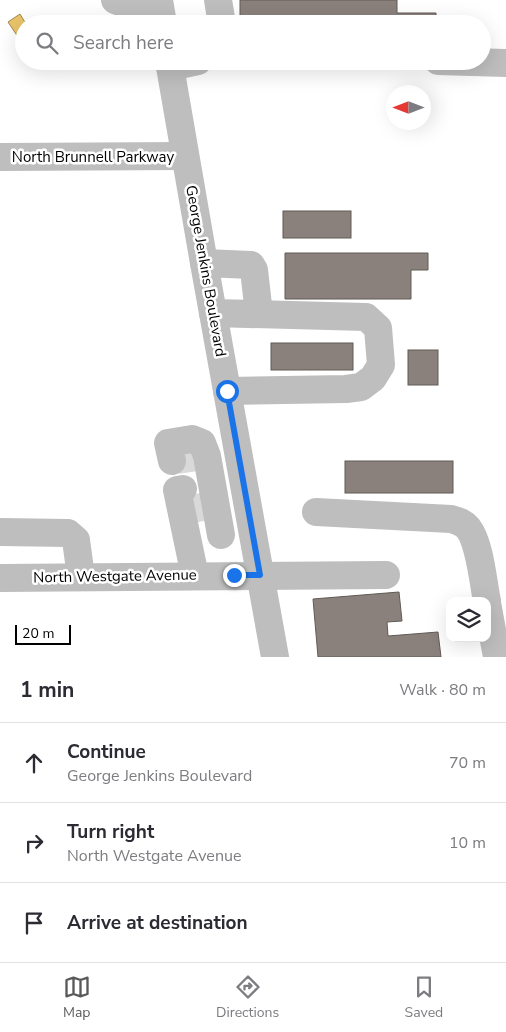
<!DOCTYPE html>
<meta charset="utf-8">
<style>
body{margin:0;font-family:"Nunito Sans",sans-serif;background:#f7f7f7;color:#2b2b33}
.controls{position:absolute;right:15px;bottom:15px;display:grid;overflow:hidden;border-radius:10px;box-shadow:0 5px 20px #0002}
.controls button{width:45px;height:45px;display:grid;place-items:center;padding:0;border:0;border-bottom:1px solid #e1e1e2;background:#fff;color:#2b2b33;font:25px sans-serif}
.compass{position:absolute;left:386px;top:85px;width:45px;height:45px;border-radius:50%;background:#fff;box-shadow:0 5px 20px #0002;rotate:270deg}
.scale{position:absolute;left:15px;bottom:12px;width:56px;box-sizing:border-box;padding-left:5px;border:2px solid #000;border-top:0;font-size:14px;line-height:18px;white-space:nowrap;color:#000;-webkit-text-stroke:4px #fff;paint-order:stroke}
.stop{position:absolute;width:15px;height:15px;margin:-11px;border:4px solid #1a73e8;border-radius:50%;background:#fff}
.stop.end{background:#1a73e8;border-color:#fff;box-shadow:0 1px 5px #0008}
.list{margin:0;padding:0;list-style:none}
h2{display:flex;justify-content:space-between;align-items:center;height:65px;margin:0;padding:0 20px;font-size:21px}
h2 small{font-size:16px;font-weight:400;color:#7c7c81}
.list li{display:grid;grid-template-columns:32px 1fr auto;gap:15px;align-items:center;box-sizing:border-box;height:80px;padding:0 20px;border-top:1px solid #e1e1e2}
.list b{display:block;font-size:19px;white-space:nowrap}
.list p{margin:0;font-size:16px;white-space:nowrap;color:#7c7c81}
.list em{font-size:16px;font-style:normal;color:#7c7c81}
.icon{flex:none;width:28px;height:28px;fill:none;stroke:currentColor;stroke-width:2;stroke-linecap:round;stroke-linejoin:round}
.map{position:relative;flex:none;width:506px;height:657px;overflow:hidden}
.search{position:absolute;background:#fff;box-shadow:0 5px 20px #0002;left:15px;right:15px;top:15px;height:55px;display:flex;align-items:center;gap:12px;box-sizing:border-box;padding:0 18px;border-radius:28px;color:#7c7c81;font-size:19px}
.sheet{height:305px;background:#fff}
nav{display:flex;justify-content:space-around;align-items:center;box-sizing:border-box;height:70px;border-top:1px solid #e1e1e2;background:#fff;font-size:14px;color:#7c7c81}
nav a{display:grid;justify-items:center;gap:2px}
nav .on{color:#595959}
.map>svg:first-child{display:block}
.homes{fill:#e9c46a;stroke:#a3894a}
.industry{fill:#8a817c;stroke:#615a57}
.lines{fill:none;stroke-linecap:round;stroke-linejoin:round}
.minor-tunnel{stroke:#d9d9d9;stroke-width:28;stroke-dasharray:28 14;stroke-linecap:butt}
.minor{stroke:#bebebe;stroke-width:28}
.major{stroke:#bebebe;stroke-width:28}
.route{stroke:#1a73e8;stroke-width:6}
.labels{text-anchor:middle;dominant-baseline:central;stroke-width:5;stroke-linejoin:round;paint-order:stroke}
.street-label{font-size:15px;fill:#000;stroke:#fff}
</style>
<div class="map">
<svg width="506" height="657" viewBox="0 0 506 657">
<rect width="100%" height="100%" fill="#fff"/>
<!-- homes -->
<polygon class="homes" points="20,14 26,24 24,24 24,38 20,40 8,22"/>
<!-- industry -->
<g class="industry">
<polygon points="240,0 397,0 397,13 436,13 436,24 284,24 284,22 240,22"/>
<rect x="283" y="211" width="68" height="27"/>
<polygon points="285,253 428,253 428,270 411,270 411,299 285,299"/>
<rect x="271" y="343" width="82" height="27"/>
<rect x="408" y="350" width="30" height="35"/>
<rect x="345" y="461" width="108" height="32"/>
<polygon points="399,592 402,621 387,622 388,636 438,632 441,657 318,657 313,599"/>
</g>
<g class="lines">
<!-- minor-tunnel -->
<g class="minor-tunnel">
<polyline points="177,460 198,457"/>
<polyline points="187,510 207,506"/>
</g>
<!-- minor -->
<g class="minor">
<path d="M115,0C130,7 144,3 159,0"/>
<polyline points="218,0 222,24"/>
<polyline points="438,61 506,63"/>
<polyline points="170,67 198,61"/>
<polyline points="0,157 185,156"/>
<polyline points="204,263 251,265 254,270 259,314"/>
<polyline points="213,313 366,317 378,328 381,365 373,378 361,387 346,389 227,391"/>
<polyline points="172,461 168,443 192,439 202,443 207,456 221,535"/>
<polyline points="183,489 177,490 195,576"/>
<path d="M316,512L451,519C458,521 463,522 468,528C480,543 483,582 487,601"/>
<polyline points="0,532 68,533 76,540 81,577"/>
<polyline points="0,578 386,575"/>
<polyline points="487,603 497,657"/>
</g>
<!-- major -->
<g class="major">
<polyline points="159,0 163,24"/>
<polyline points="169,61 204,263 275,657"/>
</g>
</g>
<g class="lines">
<!-- route -->
<polyline class="route" points="227,391 260,575 234,575"/>
</g>
<g class="labels">
<!-- street labels -->
<g class="street-label">
<text x="93" y="157">North Brunnell Parkway</text>
<text transform="translate(206 271) rotate(80)">George Jenkins Boulevard</text>
<text transform="translate(115 576) rotate(-1)">North Westgate Avenue</text>
</g>
</g>
</svg>
<div class="controls">
<button><svg class="icon" aria-label="layers" viewBox="0 0 24 24"><path d="M12 4l9 5-9 5-9-5zM3 14l9 5 9-5"/></svg></button>
</div>
<svg class="compass" viewBox="-18 -18 36 36"><path d="M0-13l5 13h-10z" fill="#e53935"/><path d="M0 13l5-13h-10z" fill="#7c7c81"/></svg>
<div class="scale">20 m</div>
<div class="stop" style="left:227px;top:391px"></div>
<div class="stop end" style="left:234px;top:575px"></div>
<div class="search"><svg class="icon" aria-label="search" viewBox="0 0 24 24"><circle cx="10" cy="10" r="6"/><path d="M15 15l6 6"/></svg>Search here</div>
</div>
<section class="sheet">
<h2>1 min<small>Walk · 80 m</small></h2>
<ul class="list">
<li><svg class="icon" aria-label="ahead" viewBox="0 0 24 24"><path d="M12 20V5M6 11l6-6 6 6"/></svg><div><b>Continue</b><p>George Jenkins Boulevard</p></div><em>70 m</em></li>
<li><svg class="icon" aria-label="right" viewBox="0 0 24 24"><path d="M7 20v-9h11M14 6l5 5-5 5"/></svg><div><b>Turn right</b><p>North Westgate Avenue</p></div><em>10 m</em></li>
<li><svg class="icon" aria-label="arrive" viewBox="0 0 24 24"><path d="M6 21V4h12l-3 4 3 4H6"/></svg><div><b>Arrive at destination</b></div></li>
</ul>
</section>
<nav>
<a class="on"><svg class="icon" aria-label="map" viewBox="0 0 24 24"><path d="M3 6l6-2 6 2 6-2v14l-6 2-6-2-6 2zM9 4v14M15 6v14"/></svg>Map</a>
<a><svg class="icon" aria-label="directions" viewBox="0 0 24 24"><path d="M12 3l9 9-9 9-9-9zM9 14v-3h6M13 9l2 2-2 2"/></svg>Directions</a>
<a><svg class="icon" aria-label="saved" viewBox="0 0 24 24"><path d="M7 4h10v16l-5-4-5 4z"/></svg>Saved</a>
</nav>
